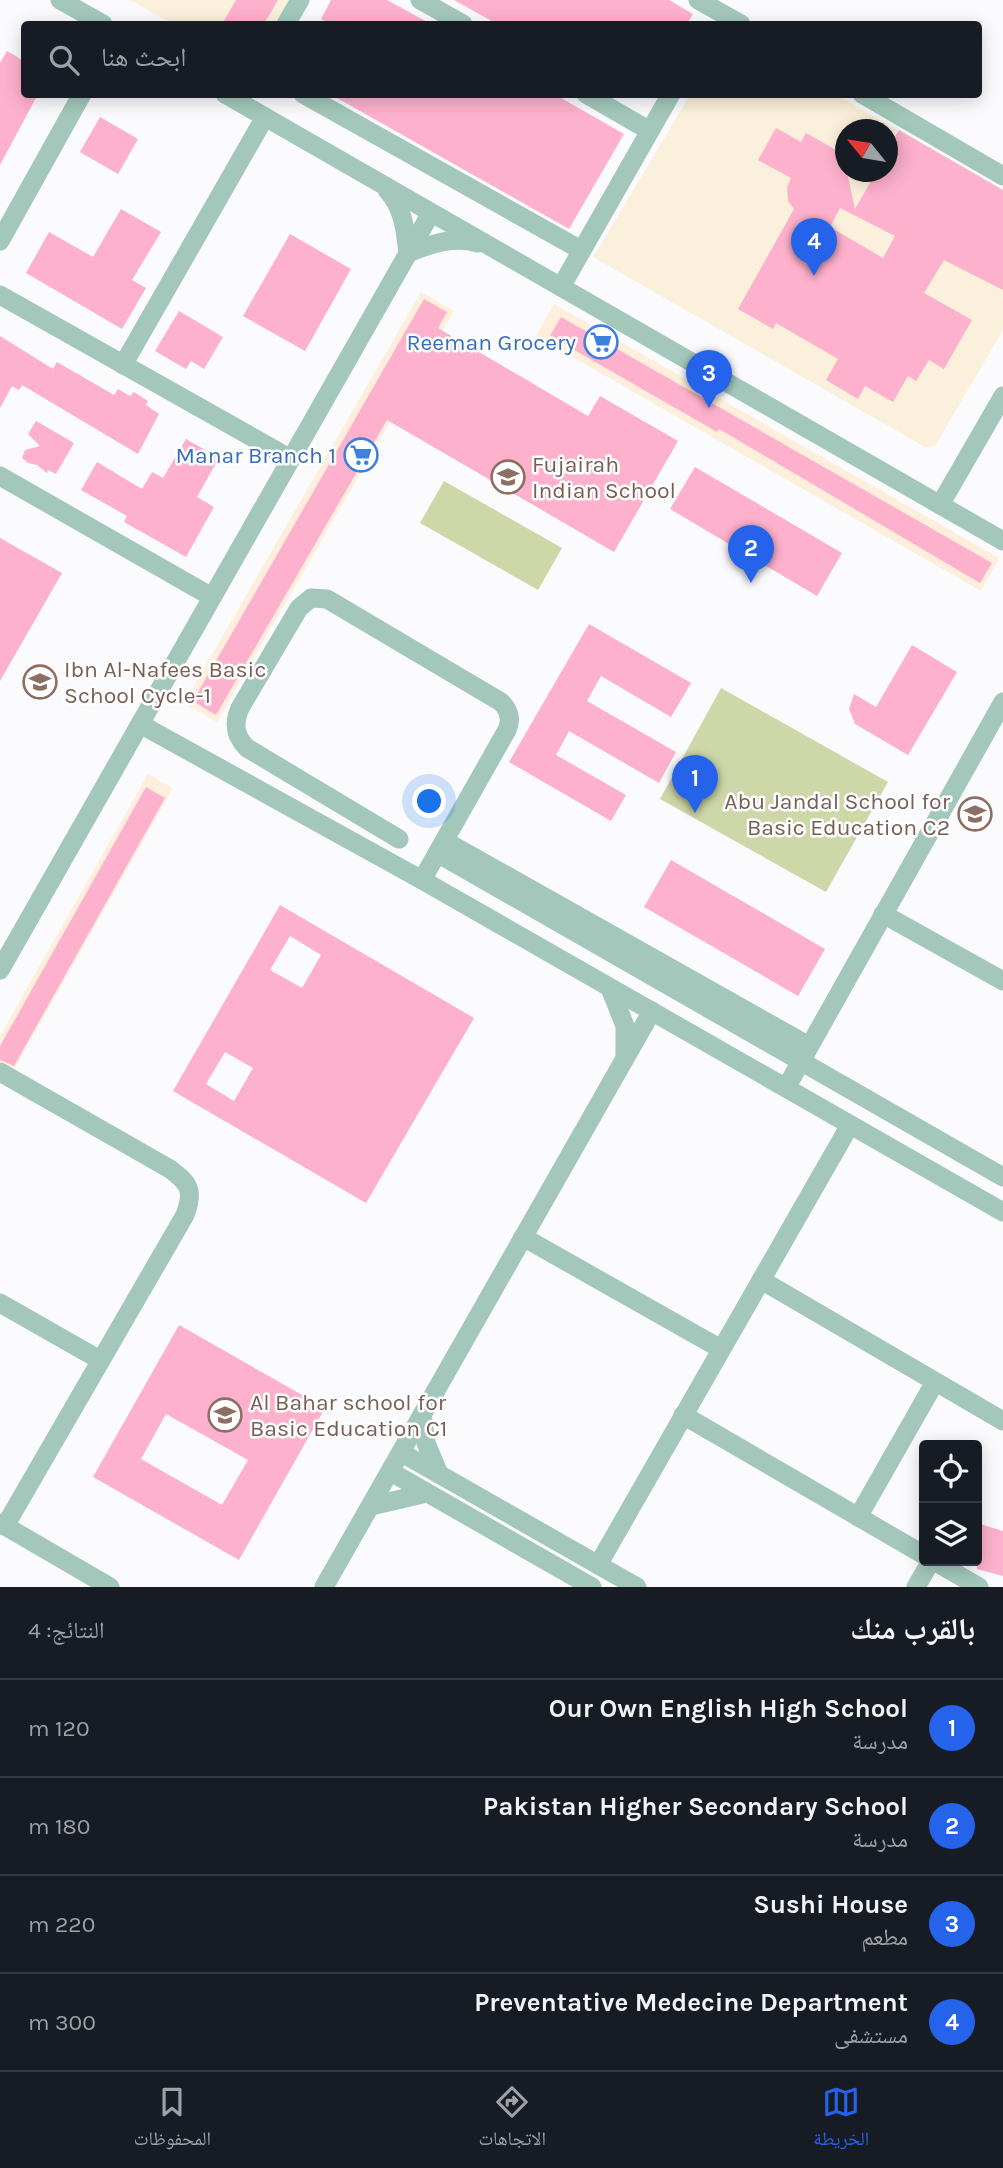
<!DOCTYPE html>
<html lang="ar">
<meta charset="utf-8">
<style>
body{margin:0;font-family:Karla,"Noto Naskh Arabic",sans-serif;background:#242831;color:#f1f3f6;direction:rtl}
.controls{position:absolute;right:21px;bottom:21px;display:grid;overflow:hidden;border-radius:7px;box-shadow:0 4px 18px #0003}
.controls button{width:63px;height:63px;display:grid;place-items:center;padding:0;border:0;border-bottom:2px solid #363941;background:#171b24;color:#f1f3f6;font:35px sans-serif}
.compass{position:absolute;left:835px;top:119px;width:63px;height:63px;border-radius:50%;background:#171b24;box-shadow:0 4px 18px #0003;rotate:300deg}
.you{position:absolute;left:430px;top:802px;width:24px;height:24px;margin:-18px;border:5px solid #fff;border-radius:50%;background:#1a73e8;box-shadow:0 0 0 10px #1a73e833}
.badge{display:grid;place-items:center;width:46px;height:46px;border-radius:50%;background:#2563eb;color:#fff;font-size:23px;font-weight:700}
.pin{position:absolute;translate:-50% -58px;filter:drop-shadow(0 2px 4px #0008)}
.pin::after{content:'';position:absolute;top:37px;width:24px;height:21px;background:inherit;clip-path:polygon(0 0,100% 0,50% 100%)}
.list{margin:0;padding:0;list-style:none}
h2{display:flex;justify-content:space-between;align-items:center;height:91px;margin:0;padding:0 28px;font-size:30px}
h2 small{font-size:23px;font-weight:400;color:#9ea1a6}
.list li{display:grid;grid-template-columns:46px 1fr auto;gap:21px;align-items:center;box-sizing:border-box;height:98px;padding:0 28px;border-top:2px solid #363941}
.list b{display:block;font-size:26px;white-space:nowrap}
.list p{margin:0;font-size:23px;white-space:nowrap;color:#9ea1a6}
.list em{font-size:23px;font-style:normal;color:#9ea1a6}
.icon{flex:none;width:38px;height:38px;fill:none;stroke:currentColor;stroke-width:2;stroke-linecap:round;stroke-linejoin:round}
.map{position:relative;flex:none;width:1003px;height:1587px;overflow:hidden;direction:ltr}
.search{position:absolute;background:#171b24;box-shadow:0 4px 18px #0003;left:21px;right:21px;top:21px;height:77px;display:flex;align-items:center;gap:18px;box-sizing:border-box;padding:0 24px;border-radius:7px;color:#9ea1a6;font-size:26px}
.sheet{height:483px;background:#171b24}
nav{display:flex;justify-content:space-around;align-items:center;box-sizing:border-box;height:98px;border-top:2px solid #363941;background:#171b24;font-size:19px;color:#9ea1a6}
nav a{display:grid;justify-items:center;gap:4px}
nav .on{color:#2563eb}
.map>svg:first-child{display:block}
.commercial{fill:#feefdc}
.medical{fill:#fbf0db;fill-rule:evenodd}
.green{fill:#ced7a8}
.building{fill:#feb1cc;fill-rule:evenodd}
.lines{fill:none;stroke-linecap:round;stroke-linejoin:round}
.minor{stroke:#a3c8bb;stroke-width:19}
.labels{text-anchor:middle;dominant-baseline:central;stroke-width:5;stroke-linejoin:round;paint-order:stroke}
.shop-label{font-size:23px;fill:#366cbe;stroke:#fff;text-anchor:end}
.education-label{font-size:23px;fill:#785e54;stroke:#fff;text-anchor:start}
</style>
<div class="map">
<svg width="1003" height="1587" viewBox="0 0 1003 1587">
<rect width="100%" height="100%" fill="#fbfbfe"/>
<!-- commercial -->
<g class="commercial">
<polygon points="421,292 454,311 217,722 184,703"/>
<polygon points="554,304 999,558 981,591 536,336"/>
<polygon points="148,774 173,788 13,1071 0,1063 0,1036"/>
</g>
<!-- medical -->
<g class="medical">
<polygon points="130,0 289,0 275,24 172,24"/>
<path d="M690,95H837L1003,190V330L935,446L925,447L593,257ZM846,130H888V172H846Z"/>
</g>
<!-- green -->
<g class="green">
<polygon points="444,481 562,548 538,590 420,523"/>
<polygon points="721,688 888,782 826,892 660,799"/>
</g>
<!-- building -->
<g class="building">
<polygon points="236,0 278,0 264,24 222,24"/>
<polygon points="331,0 387,0 431,24 331,24 321,19"/>
<polygon points="454,0 669,0 693,14 687,24 497,24"/>
<polygon points="7,51 24,61 24,94 38,94 0,165 0,63"/>
<polygon points="330,94 554,94 624,134 569,229"/>
<polygon points="100,117 138,139 118,174 80,152"/>
<path d="M776,128L801,142L806,133L843,154L855,209L876,172H887V151L899,130L1003,190V290L944,260L924,293L972,320L944,369L929,360L916,381L908,376L893,402L865,386L858,399L826,380L838,359L776,323L773,329L738,309L794,209L788,201L787,187L791,178L758,160ZM840,208L895,236L883,258L830,227Z"/>
<polygon points="121,209 161,232 132,280 146,288 122,329 26,273 49,232 93,257"/>
<polygon points="290,234 351,269 305,351 243,316"/>
<polygon points="424,299 447,312 438,328 588,416 600,396 678,441 614,552 387,420 216,715 193,701"/>
<polygon points="179,311 223,337 204,369 191,361 186,369 155,351"/>
<polygon points="561,317 992,563 980,583 719,429 717,432 550,336"/>
<polygon points="0,336 53,369 57,362 114,395 118,389 130,396 134,392 148,401 146,405 159,414 138,454 22,385 19,390 12,386 0,408"/>
<polygon points="36,421 74,443 56,474 48,470 47,473 37,465 28,463 22,458 25,450 40,446 28,434"/>
<polygon points="186,439 219,458 197,497 214,507 186,557 124,522 127,516 81,490 97,462 142,489 152,472 163,478"/>
<polygon points="695,467 842,553 817,596 670,509"/>
<polygon points="0,538 62,573 0,681"/>
<polygon points="589,624 691,683 671,717 601,676 587,701 676,752 659,783 569,731 556,755 626,795 611,821 509,762"/>
<polygon points="912,645 957,672 908,755 855,724 849,709 854,694 876,707"/>
<polygon points="146,787 165,798 14,1066 0,1060 0,1046"/>
<polygon points="671,860 825,949 798,996 644,907"/>
<path d="M280,905L474,1018L366,1203L173,1091ZM290,936L321,955L302,988L270,970ZM225,1052L253,1068L234,1101L206,1084Z"/>
<path d="M179,1325L325,1408L239,1560L93,1477ZM166,1414L248,1460L222,1505L141,1459Z"/>
<polygon points="977,1523 1003,1531 1003,1576 977,1569"/>
</g>
<g class="lines">
<!-- minor -->
<g class="minor">
<polyline points="60,0 103,24"/>
<polyline points="420,0 463,24"/>
<polyline points="698,0 741,24"/>
<polyline points="286,24 300,0"/>
<polyline points="225,94 1003,541"/>
<polyline points="303,94 581,250"/>
<polyline points="586,94 650,131"/>
<polyline points="862,94 1003,176"/>
<path d="M387,190C404,209 405,229 408,253C431,244 453,236 478,243"/>
<polyline points="0,241 82,94"/>
<polyline points="561,287 671,94"/>
<polyline points="0,295 291,459"/>
<polyline points="123,365 265,117"/>
<polyline points="0,476 212,597"/>
<polyline points="940,505 1003,396"/>
<polyline points="140,724 422,880 1003,1212"/>
<path d="M399,839L247,748C235,736 233,724 240,708L299,608L311,598L327,599L501,702C509,710 512,719 507,730L422,880"/>
<polyline points="445,841 809,1046"/>
<polyline points="437,853 1003,1177"/>
<polyline points="883,914 1003,981"/>
<polyline points="0,970 431,213"/>
<polyline points="610,988 625,1026 625,1057"/>
<path d="M0,1072L170,1169C190,1184 194,1191 185,1215L5,1526"/>
<polyline points="786,1088 1003,702"/>
<polyline points="523,1237 721,1349"/>
<polyline points="761,1280 1003,1421"/>
<polyline points="0,1303 100,1360"/>
<polyline points="683,1415 924,1555"/>
<polyline points="422,1416 426,1443 439,1474"/>
<polyline points="402,1453 637,1587"/>
<polyline points="391,1472 592,1587"/>
<polyline points="371,1506 427,1493"/>
<polyline points="858,1517 935,1382"/>
<polyline points="0,1523 110,1587"/>
<polyline points="934,1561 979,1587"/>
<polyline points="598,1565 850,1125"/>
<polyline points="324,1587 652,1011"/>
<polyline points="916,1587 931,1561"/>
</g>
</g>
<!-- icons -->
<defs>
<symbol id="supermarket-ring" viewBox="-11 -11 22 22"><circle r="9.5" fill="#fff" stroke="#3f7fe0" stroke-width="1.5"/><path d="M-6-5.5h2.5l.6 2H6L4.5 2H-2.5L-4.4-4H-6ZM-1.5 3.2a1.3 1.3 0 1 0 .1 0ZM3 3.2a1.3 1.3 0 1 0 .1 0Z" fill="#3f7fe0"/></symbol>
<symbol id="school-ring" viewBox="-11 -11 22 22"><circle r="9.5" fill="#fff" stroke="#8d6e63" stroke-width="1.5"/><path d="M0-5L7-2L0 1L-7-2ZM-4 1L0 2.5L4 1V4Q0 6-4 4Z" fill="#8d6e63"/></symbol>
</defs>
<g fill-rule="evenodd">
<use href="#supermarket-ring" x="582" y="323" width="38" height="38"/>
<use href="#supermarket-ring" x="342" y="436" width="38" height="38"/>
<use href="#school-ring" x="489" y="458" width="38" height="38"/>
<use href="#school-ring" x="21" y="663" width="38" height="38"/>
<use href="#school-ring" x="956" y="795" width="38" height="38"/>
<use href="#school-ring" x="206" y="1396" width="38" height="38"/>
</g>
<g class="labels">
<!-- shop labels -->
<g class="shop-label">
<text x="576" y="342">Reeman Grocery</text>
<text x="336" y="455">Manar Branch 1</text>
</g>
<!-- education labels -->
<g class="education-label">
<text x="532" y="464">Fujairah<tspan x="532" dy="26">Indian School</tspan></text>
<text x="64" y="669">Ibn Al-Nafees Basic<tspan x="64" dy="26">School Cycle-1</tspan></text>
<text x="950" y="801" text-anchor="end">Abu Jandal School for<tspan x="950" dy="26">Basic Education C2</tspan></text>
<text x="250" y="1402">Al Bahar school for<tspan x="250" dy="26">Basic Education C1</tspan></text>
</g>
</g>
</svg>
<div class="controls">
<button><svg class="icon" aria-label="locate" viewBox="0 0 24 24"><circle cx="12" cy="12" r="6"/><path d="M12 2v4M12 18v4M2 12h4M18 12h4"/></svg></button>
<button><svg class="icon" aria-label="layers" viewBox="0 0 24 24"><path d="M12 4l9 5-9 5-9-5zM3 14l9 5 9-5"/></svg></button>
</div>
<svg class="compass" viewBox="-18 -18 36 36"><path d="M0-13l5 13h-10z" fill="#e53935"/><path d="M0 13l5-13h-10z" fill="#9ea1a6"/></svg>
<div class="you"></div>
<div class="pin badge" style="left:695px;top:813px">1</div>
<div class="pin badge" style="left:751px;top:583px">2</div>
<div class="pin badge" style="left:709px;top:408px">3</div>
<div class="pin badge" style="left:814px;top:276px">4</div>
<div class="search"><svg class="icon" aria-label="search" viewBox="0 0 24 24"><circle cx="10" cy="10" r="6"/><path d="M15 15l6 6"/></svg>ابحث هنا</div>
</div>
<section class="sheet">
<h2>بالقرب منك<small>النتائج: 4</small></h2>
<ul class="list">
<li><span class="badge">1</span><div><b>Our Own English High School</b><p>مدرسة</p></div><em>120 m</em></li>
<li><span class="badge">2</span><div><b>Pakistan Higher Secondary School</b><p>مدرسة</p></div><em>180 m</em></li>
<li><span class="badge">3</span><div><b>Sushi House</b><p>مطعم</p></div><em>220 m</em></li>
<li><span class="badge">4</span><div><b>Preventative Medecine Department</b><p>مستشفى</p></div><em>300 m</em></li>
</ul>
</section>
<nav>
<a class="on"><svg class="icon" aria-label="map" viewBox="0 0 24 24"><path d="M3 6l6-2 6 2 6-2v14l-6 2-6-2-6 2zM9 4v14M15 6v14"/></svg>الخريطة</a>
<a><svg class="icon" aria-label="directions" viewBox="0 0 24 24"><path d="M12 3l9 9-9 9-9-9zM9 14v-3h6M13 9l2 2-2 2"/></svg>الاتجاهات</a>
<a><svg class="icon" aria-label="saved" viewBox="0 0 24 24"><path d="M7 4h10v16l-5-4-5 4z"/></svg>المحفوظات</a>
</nav>
